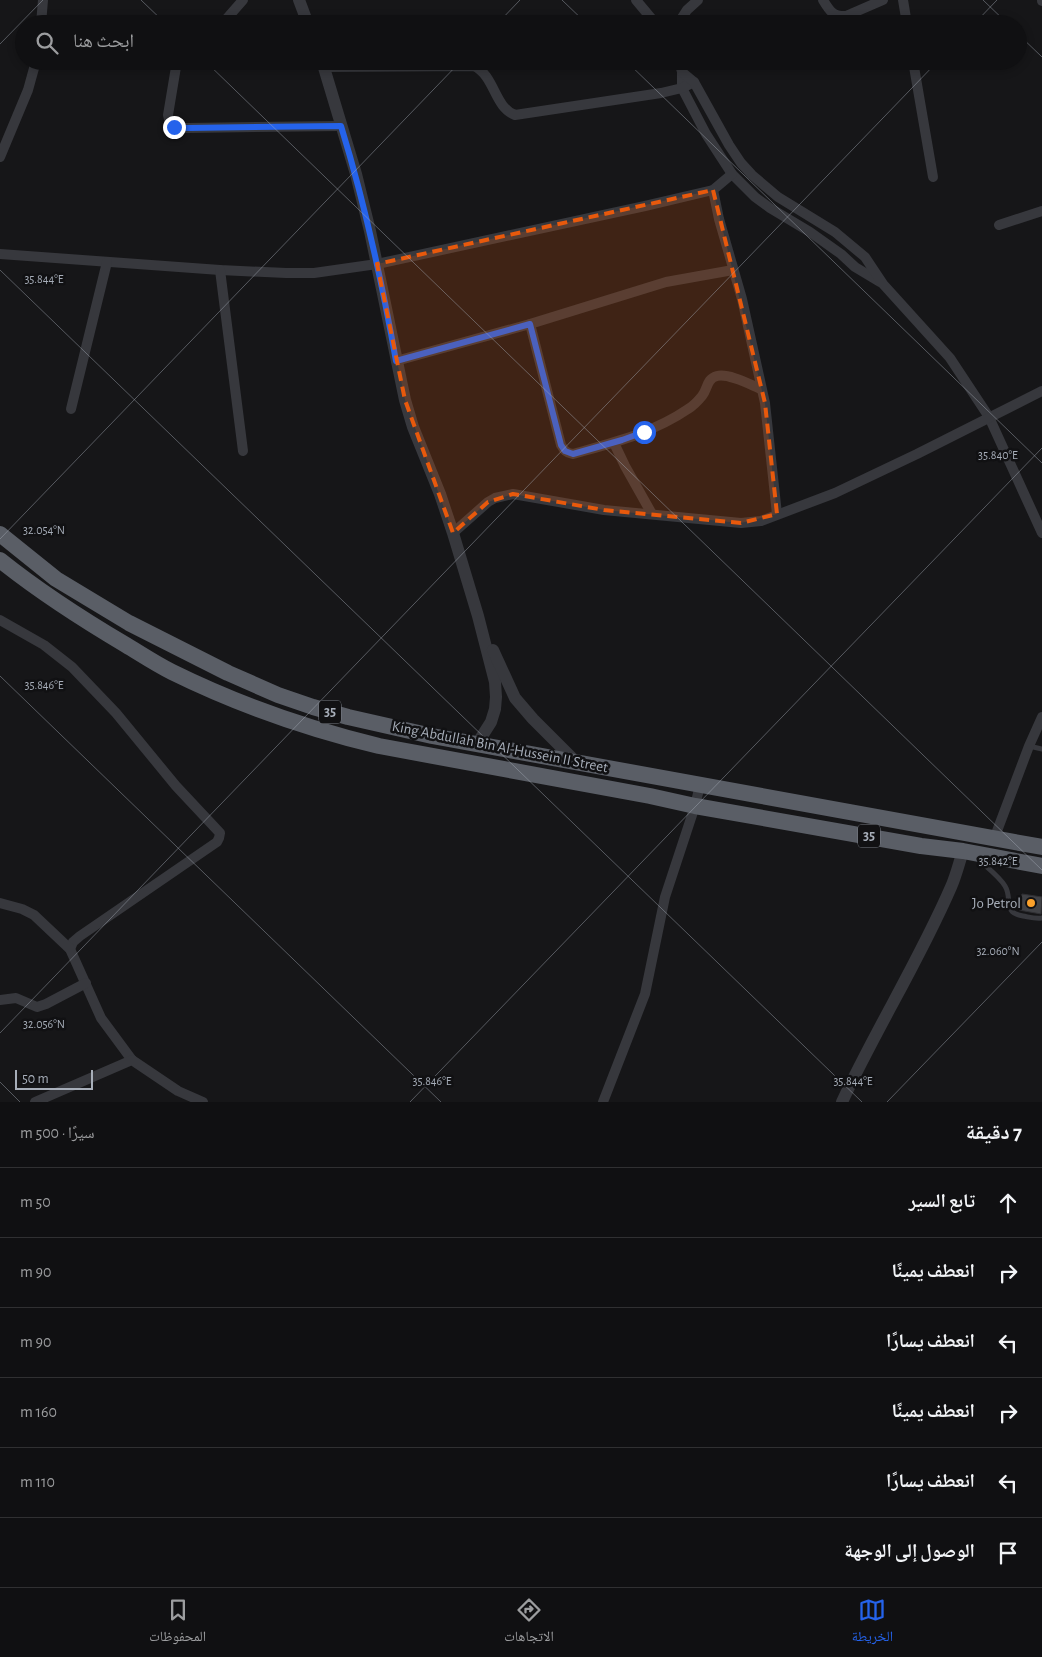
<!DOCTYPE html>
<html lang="ar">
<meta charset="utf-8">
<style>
body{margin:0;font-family:"Alegreya Sans","Noto Naskh Arabic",sans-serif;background:#1e1e20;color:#f1f3f6;direction:rtl}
.scale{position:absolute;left:15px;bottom:12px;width:78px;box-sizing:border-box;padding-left:5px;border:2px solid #a7aeb9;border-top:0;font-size:14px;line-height:18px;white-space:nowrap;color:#a7aeb9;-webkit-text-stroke:4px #111113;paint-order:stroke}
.stop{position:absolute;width:15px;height:15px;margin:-11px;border:4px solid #2563eb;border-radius:50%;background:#fff}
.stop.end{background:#2563eb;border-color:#fff;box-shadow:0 1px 5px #0008}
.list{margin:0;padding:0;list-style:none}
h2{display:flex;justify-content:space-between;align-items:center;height:65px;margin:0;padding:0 20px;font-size:21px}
h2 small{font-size:16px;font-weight:400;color:#9c9d9f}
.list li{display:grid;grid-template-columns:32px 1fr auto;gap:15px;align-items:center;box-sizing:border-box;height:70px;padding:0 20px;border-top:1px solid #303032}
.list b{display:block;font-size:19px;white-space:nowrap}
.list em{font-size:16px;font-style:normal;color:#9c9d9f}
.icon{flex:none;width:28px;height:28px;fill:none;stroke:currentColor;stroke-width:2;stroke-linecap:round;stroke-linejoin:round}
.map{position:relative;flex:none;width:1042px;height:1102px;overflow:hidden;direction:ltr}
.search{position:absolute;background:#101012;box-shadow:0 2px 8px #0003;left:15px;right:15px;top:15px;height:55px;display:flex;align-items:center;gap:12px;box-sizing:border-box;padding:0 18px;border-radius:28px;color:#9c9d9f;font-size:19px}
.sheet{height:485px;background:#101012}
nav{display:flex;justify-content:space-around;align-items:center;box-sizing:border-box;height:70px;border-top:1px solid #303032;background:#101012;font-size:14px;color:#9c9d9f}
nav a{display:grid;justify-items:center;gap:2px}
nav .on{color:#2563eb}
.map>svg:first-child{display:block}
.building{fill:#404145;stroke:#303034}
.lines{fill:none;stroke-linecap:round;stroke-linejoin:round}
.service{stroke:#37383d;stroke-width:5}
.minor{stroke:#37383d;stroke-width:10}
.tertiary{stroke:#37383d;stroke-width:12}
.trunk{stroke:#5a5e66;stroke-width:16}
.route{stroke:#2563eb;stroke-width:6}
.marked{fill:#e8590c;fill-opacity:0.2;stroke:#e8590c;stroke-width:4;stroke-dasharray:10 6;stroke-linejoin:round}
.ticks{fill:none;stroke:#a7aeb9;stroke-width:1;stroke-opacity:0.45}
.poi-dot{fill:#fba12b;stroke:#111113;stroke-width:2}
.labels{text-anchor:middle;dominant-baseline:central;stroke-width:5;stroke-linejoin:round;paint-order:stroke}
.shield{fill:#111113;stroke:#7a7f87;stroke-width:1}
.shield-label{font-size:14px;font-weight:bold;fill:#a7aeb9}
.street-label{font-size:15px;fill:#a7aeb9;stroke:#111113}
.poi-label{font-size:15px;fill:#a7aeb9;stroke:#111113;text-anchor:end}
.ticks-label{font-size:12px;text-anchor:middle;fill:#a7aeb9;stroke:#111113;stroke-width:5;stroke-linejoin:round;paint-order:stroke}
</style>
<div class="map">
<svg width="1042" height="1102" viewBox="0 0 1042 1102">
<rect width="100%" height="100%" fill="#161618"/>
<!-- building -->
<polygon class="building" points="1022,894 1042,897 1041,914 1019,910"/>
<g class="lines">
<!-- service -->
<g class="service">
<polyline points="1029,746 1042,749"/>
<path d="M977,858C986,867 999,876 1005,886C1013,899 1002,913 1023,916C1029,917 1035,919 1042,918"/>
</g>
<!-- minor -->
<g class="minor">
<polyline points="636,0 656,24"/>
<path d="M823,0C829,10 833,17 846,16L883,0"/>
<polyline points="903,0 907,24"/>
<polyline points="1042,0 1042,1"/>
<polyline points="41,24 43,0"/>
<polyline points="222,24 243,0"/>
<polyline points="678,24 687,10 698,0"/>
<polyline points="177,61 168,115 170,124 179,128 186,128 341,126"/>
<polyline points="679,61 682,72 682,88 706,134 732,174 755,197 770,208 810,232 841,254 855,267 880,282"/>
<polyline points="913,61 933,177"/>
<polyline points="36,63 93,61"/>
<path d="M324,67L474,66C495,76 494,107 515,115L661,93L682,88L694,82"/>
<polyline points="682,72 694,82 729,145 741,163 752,175 778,197 835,232 865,257 883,284 950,358 989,417 1042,533"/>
<polyline points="0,157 28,90 36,61"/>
<polyline points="732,174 713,190 719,219 742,299 765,403 777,514"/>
<polyline points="999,225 1042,211"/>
<polyline points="0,254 220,270 286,273 314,273 377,264 645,206 713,190"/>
<polyline points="220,270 243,451"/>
<path d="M530,324L561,445C564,450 566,453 573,454C612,443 653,433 688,409C693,406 698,401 702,396C708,389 706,379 717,376C729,373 751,385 761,389"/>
<polyline points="396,361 530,324 666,282 733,270"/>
<polyline points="71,409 107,262"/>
<polyline points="614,443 625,466 652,514"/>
<polyline points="453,533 488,502 495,498 513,494 604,510 741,523 761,521 835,493 917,454 1042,391"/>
<polyline points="0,620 44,645 72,667 116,713 176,786 220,833 219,838 217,842 80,936 73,942 70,949"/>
<polyline points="994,839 1029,746 1042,717"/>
<polyline points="0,903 22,909 34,915 70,949 101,1018 132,1060"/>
<polyline points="0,1000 16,998 37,1007 46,1004 86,983"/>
<polyline points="35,1102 132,1060 178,1091 203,1102"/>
<polyline points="603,1102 645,994 665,897 695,806 700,785"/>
</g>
<!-- tertiary -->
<g class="tertiary">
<polyline points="299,0 308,24"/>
<polyline points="322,61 356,174 370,231 405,400 413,427 440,494 453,533 478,616 495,682 496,697 495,709 491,722 477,744"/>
<polyline points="493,650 515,698 533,719 575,761"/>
<path d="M842,1102C876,1029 919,961 951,887C956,876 959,863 963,851"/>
</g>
<!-- trunk -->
<g class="trunk">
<polyline points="0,534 56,579 129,623 228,673 278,695 313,707 348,717 432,736 1042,847"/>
<path d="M0,560C40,592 82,619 126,645C141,654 156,664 172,672C237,704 308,729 379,746L650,796L695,806L921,846L963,851L1042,866"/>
</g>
</g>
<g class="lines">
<!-- route -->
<path class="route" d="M174,127L186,128L341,126C365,204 382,282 396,361L530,324L561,445L565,451L573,454L622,440L644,432"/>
</g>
<!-- marked area -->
<path class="marked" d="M713,190L765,403L777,514L741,523L604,510L513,494L488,502L453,533L405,400L377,264Z"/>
<!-- ticks -->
<path class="ticks" d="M141,0L166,24M562,0L587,24M983,0L1008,24M497,24L520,0M974,24L997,0M1018,34L1042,57M0,44L43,0M205,61L1042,870M626,61L1042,463M0,270L862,1102M0,539L461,61M0,676L441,1102M0,1033L938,61M0,1082L20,1102M410,1102L1042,448M887,1102L1042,942"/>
<!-- markers -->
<circle class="poi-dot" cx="1031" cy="903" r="5"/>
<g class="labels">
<!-- shield labels -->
<g class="shield">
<rect x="319" y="700.5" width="22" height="23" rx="4"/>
<rect x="858" y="824.5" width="22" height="23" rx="4"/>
</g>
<g class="shield-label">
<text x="330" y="712">35</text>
<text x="869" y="836">35</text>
</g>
<!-- street labels -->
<g class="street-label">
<text transform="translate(500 747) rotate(11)">King Abdullah Bin Al-Hussein II Street</text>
</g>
<!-- poi labels -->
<g class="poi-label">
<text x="1021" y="903">Jo Petrol</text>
</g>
</g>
<g class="ticks-label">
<text x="44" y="283">35.844°E</text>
<text x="998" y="459">35.840°E</text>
<text x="44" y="534">32.054°N</text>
<text x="44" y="689">35.846°E</text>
<text x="998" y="865">35.842°E</text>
<text x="998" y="955">32.060°N</text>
<text x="44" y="1028">32.056°N</text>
<text x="432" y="1085">35.846°E</text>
<text x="853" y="1085">35.844°E</text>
</g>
</svg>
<div class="scale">50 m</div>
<div class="stop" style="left:644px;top:432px"></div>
<div class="stop end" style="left:174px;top:127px"></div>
<div class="search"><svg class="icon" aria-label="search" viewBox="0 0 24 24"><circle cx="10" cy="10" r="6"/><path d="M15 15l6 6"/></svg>ابحث هنا</div>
</div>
<section class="sheet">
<h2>7 دقيقة<small>سيرًا · 500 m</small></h2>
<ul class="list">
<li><svg class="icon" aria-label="ahead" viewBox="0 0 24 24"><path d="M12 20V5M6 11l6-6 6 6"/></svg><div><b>تابع السير</b></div><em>50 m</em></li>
<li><svg class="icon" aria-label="right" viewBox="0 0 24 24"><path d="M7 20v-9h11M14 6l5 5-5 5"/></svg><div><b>انعطف يمينًا</b></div><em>90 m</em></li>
<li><svg class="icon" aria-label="left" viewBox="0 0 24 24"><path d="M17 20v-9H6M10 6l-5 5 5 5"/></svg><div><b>انعطف يسارًا</b></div><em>90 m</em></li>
<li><svg class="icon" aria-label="right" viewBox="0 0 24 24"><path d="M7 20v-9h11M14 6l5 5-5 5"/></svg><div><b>انعطف يمينًا</b></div><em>160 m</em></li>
<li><svg class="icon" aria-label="left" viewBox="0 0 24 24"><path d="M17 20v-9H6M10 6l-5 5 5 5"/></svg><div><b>انعطف يسارًا</b></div><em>110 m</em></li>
<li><svg class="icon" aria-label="arrive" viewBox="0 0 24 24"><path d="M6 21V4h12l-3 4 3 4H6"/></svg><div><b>الوصول إلى الوجهة</b></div></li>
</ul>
</section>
<nav>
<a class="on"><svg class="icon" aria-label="map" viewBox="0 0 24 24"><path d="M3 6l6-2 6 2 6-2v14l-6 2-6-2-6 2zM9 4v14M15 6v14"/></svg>الخريطة</a>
<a><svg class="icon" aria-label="directions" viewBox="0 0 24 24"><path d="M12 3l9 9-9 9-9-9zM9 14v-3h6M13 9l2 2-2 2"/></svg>الاتجاهات</a>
<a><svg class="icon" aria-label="saved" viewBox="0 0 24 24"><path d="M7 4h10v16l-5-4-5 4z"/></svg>المحفوظات</a>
</nav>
